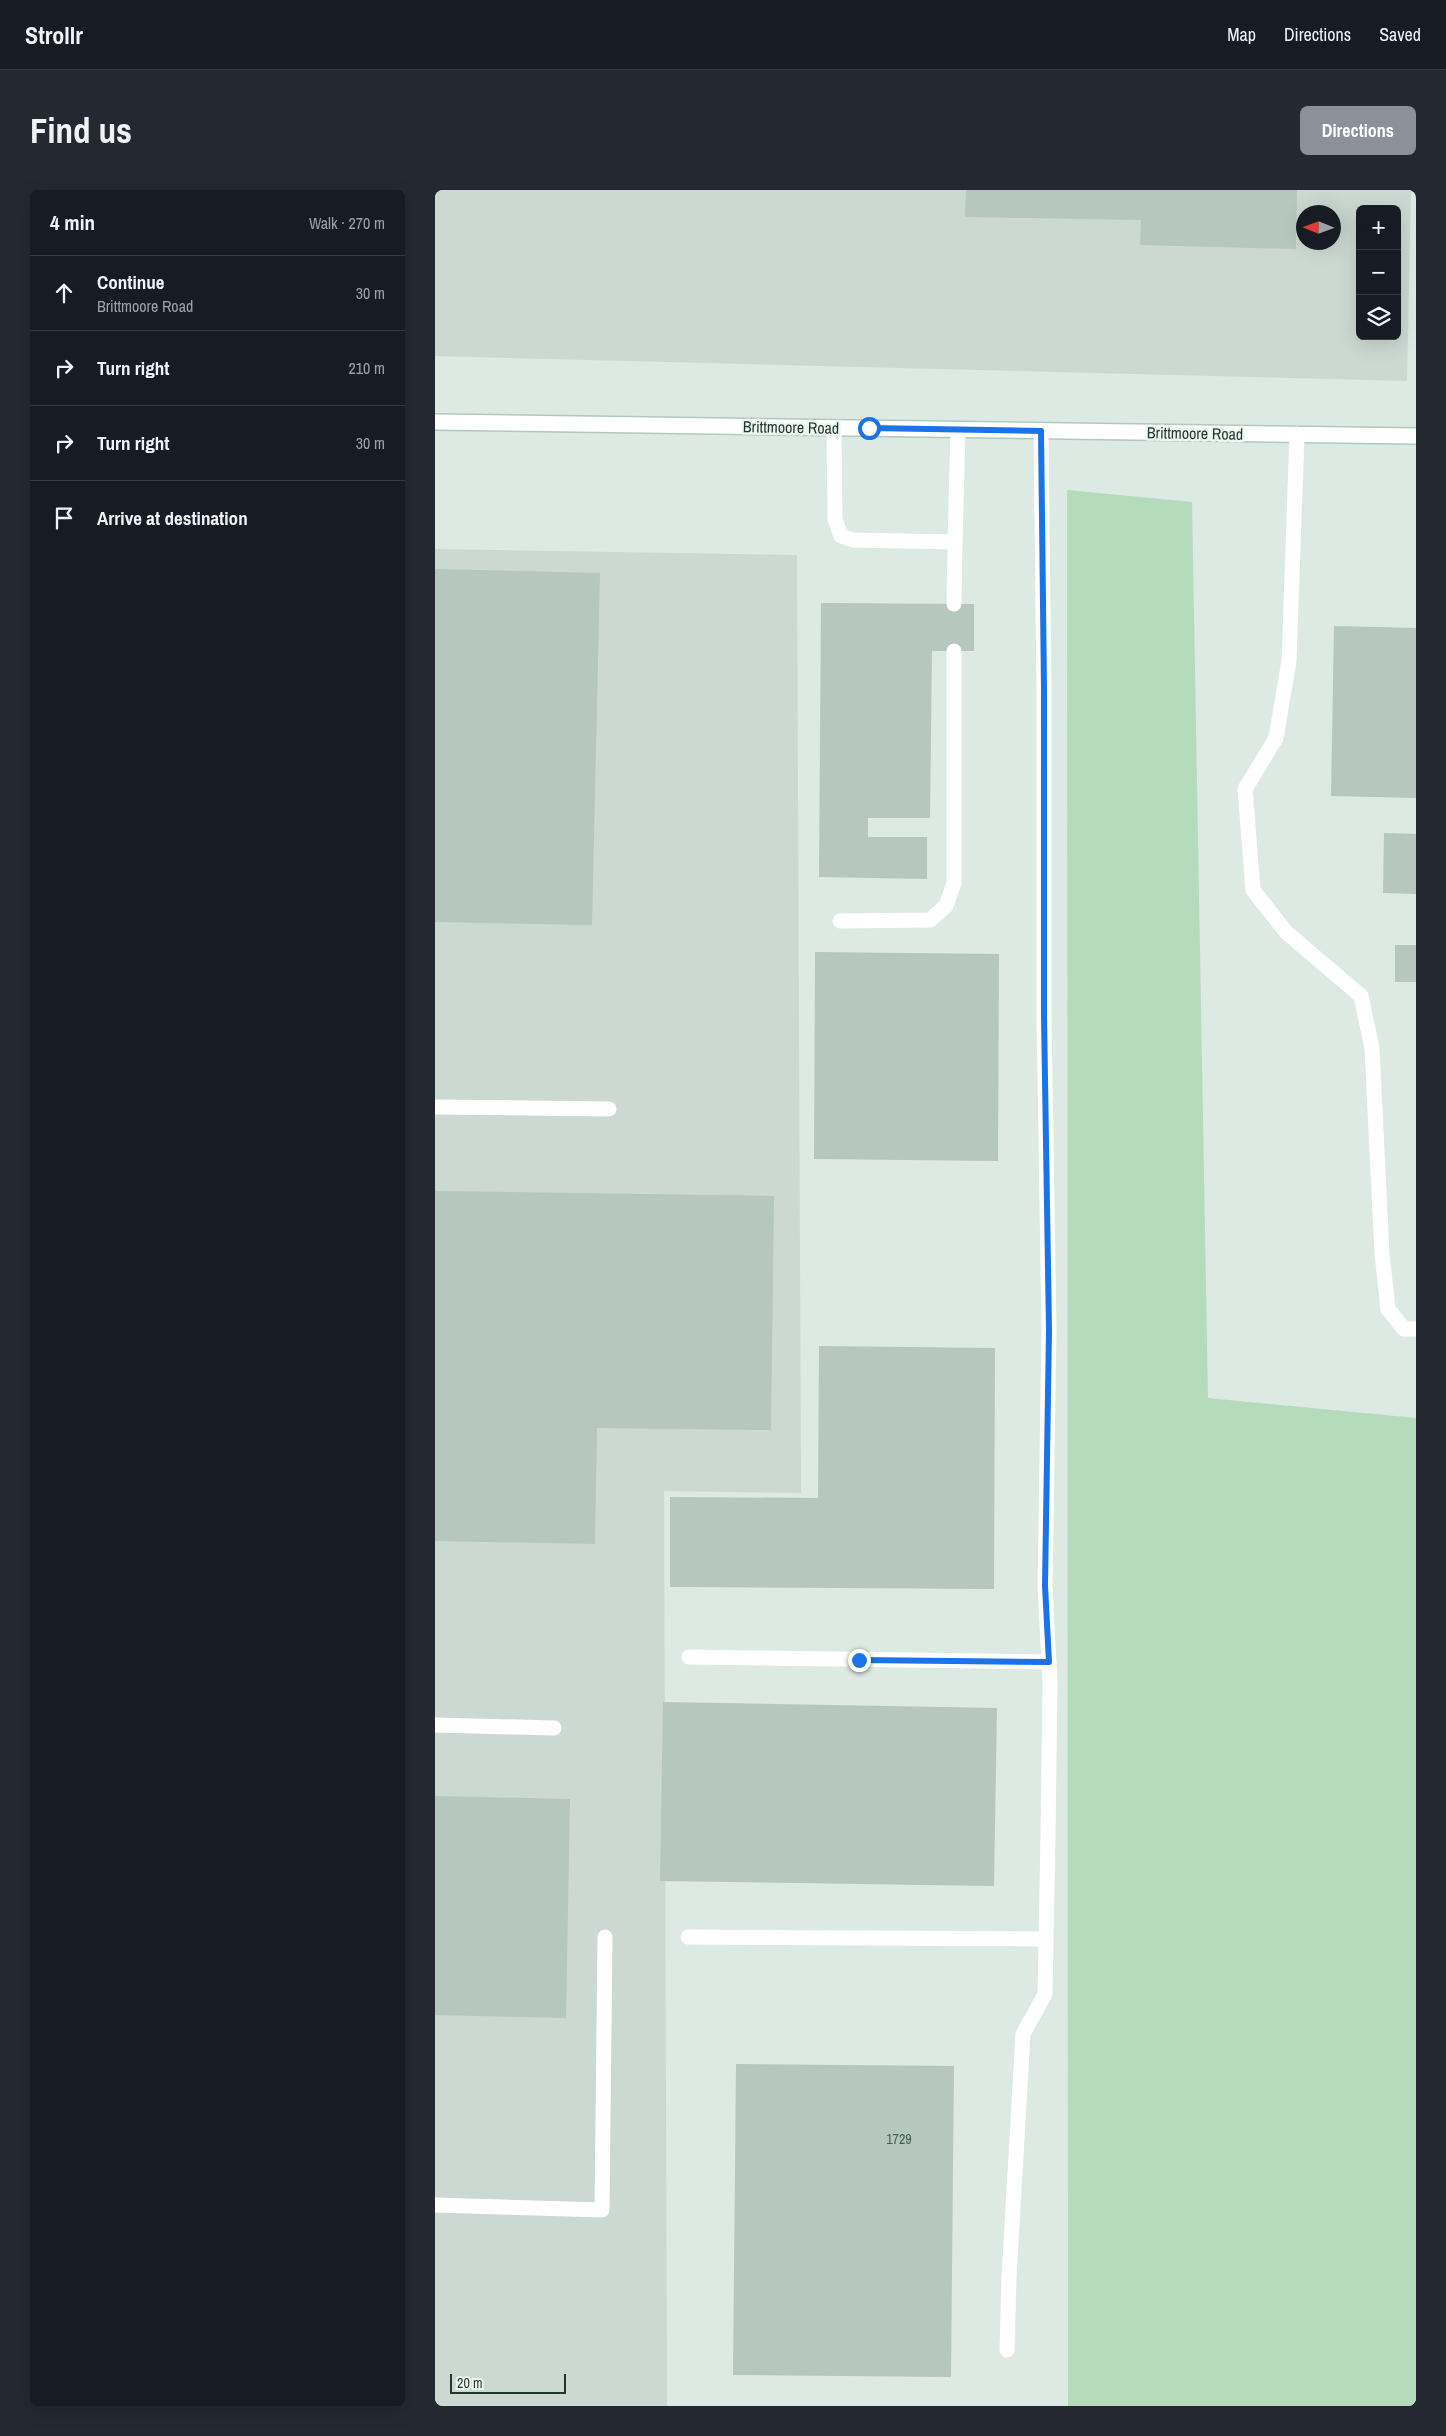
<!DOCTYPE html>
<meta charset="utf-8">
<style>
body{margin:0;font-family:"Archivo Narrow",sans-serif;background:#242831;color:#f1f3f6}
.controls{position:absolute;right:15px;top:15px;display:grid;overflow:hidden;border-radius:8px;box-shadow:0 5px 20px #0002}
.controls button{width:45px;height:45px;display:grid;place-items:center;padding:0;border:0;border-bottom:1px solid #363941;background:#171b24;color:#f1f3f6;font:25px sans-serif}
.compass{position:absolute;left:861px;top:15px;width:45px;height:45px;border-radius:50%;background:#171b24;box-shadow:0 5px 20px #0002;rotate:271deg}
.scale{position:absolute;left:15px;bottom:12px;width:116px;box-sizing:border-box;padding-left:5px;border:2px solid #1f3830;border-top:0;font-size:14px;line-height:18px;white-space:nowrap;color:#1f3830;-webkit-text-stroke:4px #edf6f1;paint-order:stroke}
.stop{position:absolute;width:15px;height:15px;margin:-11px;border:4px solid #1a73e8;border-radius:50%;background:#fff}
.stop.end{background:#1a73e8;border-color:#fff;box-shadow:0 1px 5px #0008}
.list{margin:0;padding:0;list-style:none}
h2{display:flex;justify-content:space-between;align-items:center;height:65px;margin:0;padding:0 20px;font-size:21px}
h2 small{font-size:16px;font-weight:400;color:#9ea1a6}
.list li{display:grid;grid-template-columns:32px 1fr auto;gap:15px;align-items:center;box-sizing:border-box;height:75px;padding:0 20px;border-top:1px solid #363941}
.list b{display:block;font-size:19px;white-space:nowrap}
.list p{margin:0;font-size:16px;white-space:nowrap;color:#9ea1a6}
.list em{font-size:16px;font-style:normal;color:#9ea1a6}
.icon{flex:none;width:28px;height:28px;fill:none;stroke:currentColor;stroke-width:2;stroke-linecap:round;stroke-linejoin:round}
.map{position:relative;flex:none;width:981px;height:2216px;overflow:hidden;border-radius:8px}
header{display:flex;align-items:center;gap:30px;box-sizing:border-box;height:70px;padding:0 25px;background:#171b24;border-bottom:1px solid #363941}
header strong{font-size:24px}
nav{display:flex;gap:28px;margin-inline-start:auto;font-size:18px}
.intro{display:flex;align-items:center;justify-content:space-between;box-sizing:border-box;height:120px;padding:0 30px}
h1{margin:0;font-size:35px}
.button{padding:12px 22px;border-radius:8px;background:#8c9099;color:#fff;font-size:18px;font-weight:700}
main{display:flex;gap:30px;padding:0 30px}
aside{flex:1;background:#171b24;border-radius:8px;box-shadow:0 5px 20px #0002}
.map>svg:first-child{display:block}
.built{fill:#cbd9d2;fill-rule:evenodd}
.green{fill:#b5dbbd}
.building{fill:#b5c7be}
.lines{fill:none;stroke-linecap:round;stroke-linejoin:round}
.secondary-casing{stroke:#b0c9be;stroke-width:18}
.lane{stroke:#fff;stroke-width:15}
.secondary{stroke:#fff;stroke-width:15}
.route{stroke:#1a73e8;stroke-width:6}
.labels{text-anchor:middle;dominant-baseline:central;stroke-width:5;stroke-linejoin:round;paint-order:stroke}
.number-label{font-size:14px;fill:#445c54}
.street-label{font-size:16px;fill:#1f3830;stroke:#edf6f1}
</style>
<header>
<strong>Strollr</strong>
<nav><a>Map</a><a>Directions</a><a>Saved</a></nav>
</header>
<div class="intro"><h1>Find us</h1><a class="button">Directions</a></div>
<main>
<aside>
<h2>4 min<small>Walk · 270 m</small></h2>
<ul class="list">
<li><svg class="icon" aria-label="ahead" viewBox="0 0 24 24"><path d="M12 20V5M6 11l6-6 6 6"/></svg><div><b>Continue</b><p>Brittmoore Road</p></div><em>30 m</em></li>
<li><svg class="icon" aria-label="right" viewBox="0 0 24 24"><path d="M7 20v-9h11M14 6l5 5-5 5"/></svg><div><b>Turn right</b></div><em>210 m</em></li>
<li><svg class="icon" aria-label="right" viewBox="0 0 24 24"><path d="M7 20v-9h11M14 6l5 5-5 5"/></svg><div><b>Turn right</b></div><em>30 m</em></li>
<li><svg class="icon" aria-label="arrive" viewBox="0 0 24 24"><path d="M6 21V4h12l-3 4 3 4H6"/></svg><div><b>Arrive at destination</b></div></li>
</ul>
</aside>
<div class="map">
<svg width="981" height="2216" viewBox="0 0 981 2216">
<rect width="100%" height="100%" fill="#dde9e3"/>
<!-- built -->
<g class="built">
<path d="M0,0H976L972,191L0,166ZM925,19H962V146H925ZM868,22H898V52H868Z"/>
<polygon points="0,359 362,365 366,1303 229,1301 232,2216 0,2216"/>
</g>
<!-- green -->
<polygon class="green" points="632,300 757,312 773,1208 981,1228 981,2216 633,2216"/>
<!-- building -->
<g class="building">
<polygon points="531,0 862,0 861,59 705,55 706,30 530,27"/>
<polygon points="0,379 165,383 157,735 0,732"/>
<polygon points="386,413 539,414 539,461 497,461 495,628 433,628 433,647 492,647 492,689 384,687"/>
<polygon points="899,436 981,438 981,608 896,606"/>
<polygon points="949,643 981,644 981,704 948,703"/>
<rect x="960" y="755" width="21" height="37"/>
<polygon points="380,762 564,764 563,971 379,969"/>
<polygon points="0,1001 339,1006 336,1240 162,1238 160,1354 0,1351"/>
<polygon points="384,1156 560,1158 559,1399 235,1397 235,1307 383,1308"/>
<polygon points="228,1512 562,1518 559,1696 225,1691"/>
<polygon points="0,1606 135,1609 131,1828 0,1825"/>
<polygon points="301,1874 519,1876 516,2187 298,2185"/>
</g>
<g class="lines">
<defs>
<polyline id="secondary" points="0,232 981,246"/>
</defs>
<!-- secondary casing -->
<use href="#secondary" class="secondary-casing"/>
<!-- lane -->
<g class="lane">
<polyline points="399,238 400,329 406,346 418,350 520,352 523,240"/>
<polyline points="862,244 854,471 841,548 810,599 818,700 851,742 926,806 937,858 947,1064 953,1119 969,1139 981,1139"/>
<polyline points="519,414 520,352"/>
<polyline points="405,731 495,730 511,716 519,693 519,461"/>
<polyline points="0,917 174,919"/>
<polyline points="254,1467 614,1472"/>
<polyline points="0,1535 119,1538"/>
<polyline points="253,1747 611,1749"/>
<polyline points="0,2015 167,2020 170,1747"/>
<polyline points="572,2160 574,2087 588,1844 610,1804 613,1645 615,1493 610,1396 614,1140 609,826 609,500 606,241"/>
</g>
<!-- secondary -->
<use href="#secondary" class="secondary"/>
</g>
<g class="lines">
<!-- route -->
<polyline class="route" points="424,1470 614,1472 610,1396 614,1140 609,826 609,500 606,241 434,238"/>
</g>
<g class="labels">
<!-- number labels -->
<g class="number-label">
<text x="464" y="1949">1729</text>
</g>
<!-- street labels -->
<g class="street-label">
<text transform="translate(356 237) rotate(1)">Brittmoore Road</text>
<text transform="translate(760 243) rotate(1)">Brittmoore Road</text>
</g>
</g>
</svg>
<div class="controls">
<button>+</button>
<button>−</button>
<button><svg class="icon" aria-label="layers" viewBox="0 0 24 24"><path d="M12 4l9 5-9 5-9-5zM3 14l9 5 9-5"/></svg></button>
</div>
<svg class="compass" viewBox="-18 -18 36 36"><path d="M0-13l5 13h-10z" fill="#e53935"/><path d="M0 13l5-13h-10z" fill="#9ea1a6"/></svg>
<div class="scale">20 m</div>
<div class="stop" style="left:434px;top:238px"></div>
<div class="stop end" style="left:424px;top:1470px"></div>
</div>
</main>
